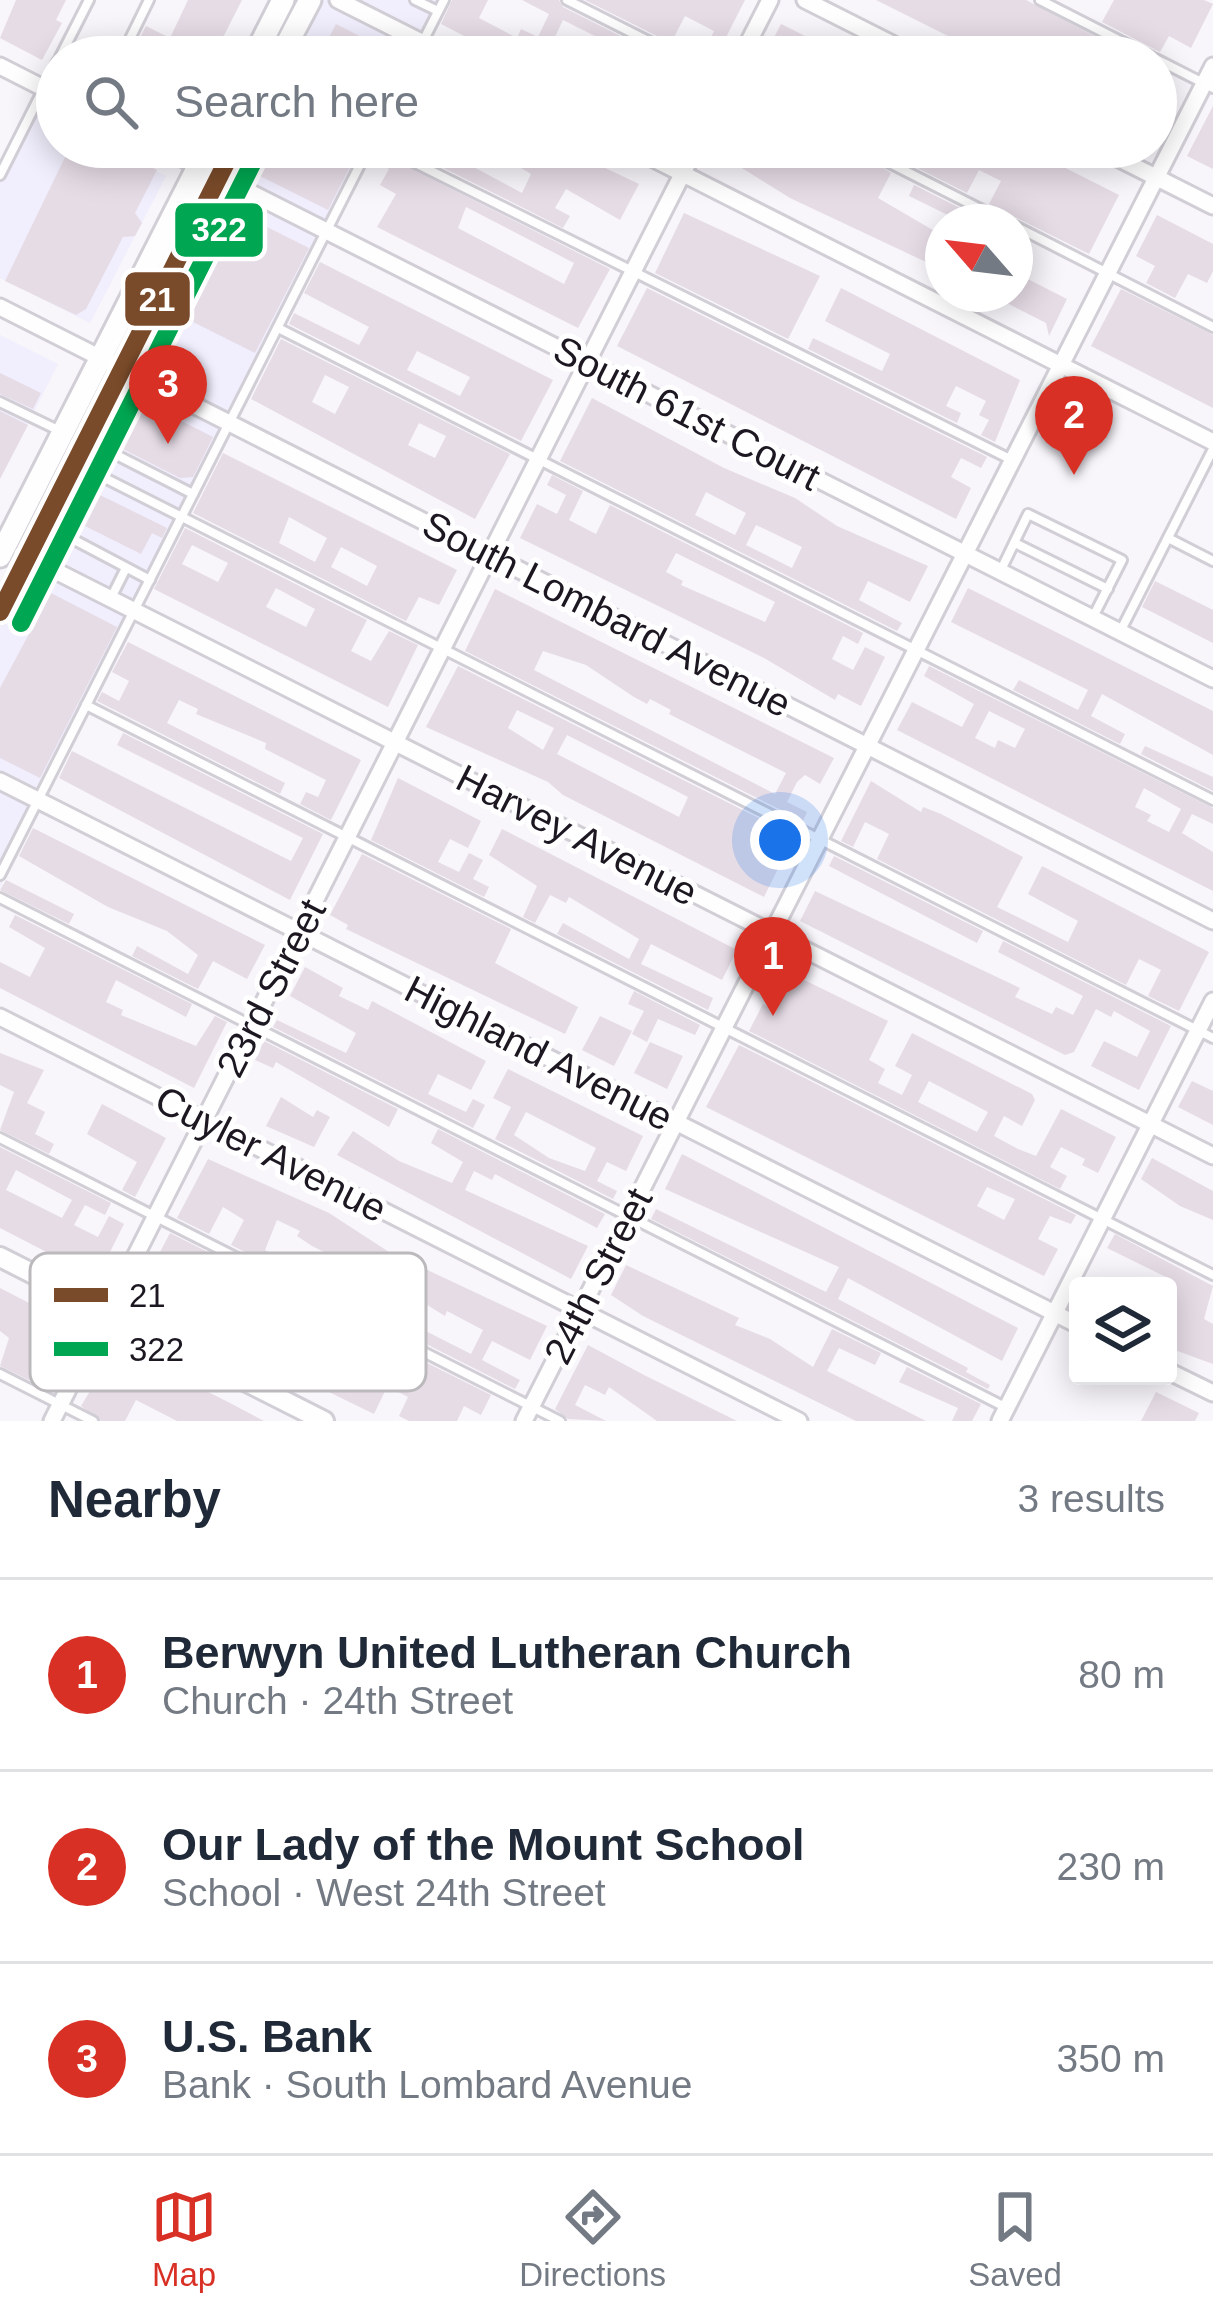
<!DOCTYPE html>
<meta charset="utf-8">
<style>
body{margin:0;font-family:Helvetica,sans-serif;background:#f2f2f3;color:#1f2937}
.controls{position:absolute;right:36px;bottom:36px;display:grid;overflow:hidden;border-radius:12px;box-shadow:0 6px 30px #0003}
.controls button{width:108px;height:108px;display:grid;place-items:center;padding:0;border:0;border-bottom:3px solid #e0e1e3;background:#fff;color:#1f2937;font:60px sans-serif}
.compass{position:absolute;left:925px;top:204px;width:108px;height:108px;border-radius:50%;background:#fff;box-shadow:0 6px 30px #0003;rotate:298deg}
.you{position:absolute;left:780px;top:840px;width:42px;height:42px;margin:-30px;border:9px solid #fff;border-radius:50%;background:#1a73e8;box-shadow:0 0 0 18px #1a73e833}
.badge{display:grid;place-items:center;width:78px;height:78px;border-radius:50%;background:#d93025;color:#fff;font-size:39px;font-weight:700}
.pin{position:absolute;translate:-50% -99px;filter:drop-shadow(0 3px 6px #0008)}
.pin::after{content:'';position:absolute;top:63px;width:42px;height:36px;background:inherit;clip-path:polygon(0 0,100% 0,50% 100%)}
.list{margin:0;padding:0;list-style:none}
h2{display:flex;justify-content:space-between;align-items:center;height:156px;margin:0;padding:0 48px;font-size:51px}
h2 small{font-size:39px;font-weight:400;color:#747a83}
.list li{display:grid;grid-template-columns:78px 1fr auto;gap:36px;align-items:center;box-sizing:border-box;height:192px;padding:0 48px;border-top:3px solid #e0e1e3}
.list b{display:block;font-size:45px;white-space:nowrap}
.list p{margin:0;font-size:39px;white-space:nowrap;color:#747a83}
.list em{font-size:39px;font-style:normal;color:#747a83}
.icon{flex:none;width:66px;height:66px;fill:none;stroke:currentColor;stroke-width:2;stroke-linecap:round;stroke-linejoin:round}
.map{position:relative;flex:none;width:1213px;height:1421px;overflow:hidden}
.search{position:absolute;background:#fff;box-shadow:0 6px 30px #0003;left:36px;right:36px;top:36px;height:132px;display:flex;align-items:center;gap:30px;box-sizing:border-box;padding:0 42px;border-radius:66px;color:#747a83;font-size:45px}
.sheet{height:732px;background:#fff}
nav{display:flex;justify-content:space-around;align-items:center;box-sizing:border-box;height:168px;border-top:3px solid #e0e1e3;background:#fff;font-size:33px;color:#747a83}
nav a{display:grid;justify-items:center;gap:6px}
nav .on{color:#d93025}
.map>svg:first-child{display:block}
.commercial{fill:#f1eefd}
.building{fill:#e6dce6;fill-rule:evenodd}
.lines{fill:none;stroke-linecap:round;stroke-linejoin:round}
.service-casing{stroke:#d2ced6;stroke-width:14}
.minor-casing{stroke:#d2ced6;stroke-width:21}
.tertiary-casing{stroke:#d2ced6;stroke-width:24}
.secondary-casing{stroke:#d2ced6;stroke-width:27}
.service{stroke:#fefefe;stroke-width:8}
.minor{stroke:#fefefe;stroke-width:15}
.tertiary{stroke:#fefefe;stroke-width:18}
.secondary{stroke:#fefefe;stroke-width:21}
.bus-1-casing{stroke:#fff;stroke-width:27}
.bus-2-casing{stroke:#fff;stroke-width:27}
.bus-1{stroke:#7a4b2a;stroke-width:18}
.bus-2{stroke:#00a651;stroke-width:18}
.labels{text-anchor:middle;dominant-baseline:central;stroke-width:10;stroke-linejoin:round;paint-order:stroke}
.street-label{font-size:39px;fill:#1c1721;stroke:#fff}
.key{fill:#fff;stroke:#bbb9bc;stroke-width:3}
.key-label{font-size:33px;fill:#1c1721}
.line-badge{stroke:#fff;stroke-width:4.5}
.badge-label{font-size:33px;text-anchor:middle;font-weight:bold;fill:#fff}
</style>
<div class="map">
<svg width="1213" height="1421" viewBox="0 0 1213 1421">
<rect width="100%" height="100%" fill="#f8f5fb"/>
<!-- commercial -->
<g class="commercial">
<polygon points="317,0 448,0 420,57 288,57"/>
<polygon points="35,110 57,121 57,147 108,147 166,176 90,323 0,278 0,181"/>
<polygon points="243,147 374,147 0,887 0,628"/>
<polygon points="0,335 58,364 0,479"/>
</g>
<!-- building -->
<g class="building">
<polygon points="16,0 66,0 56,20 62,23 42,60 0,38"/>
<polygon points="188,0 242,0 213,57 130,57 146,26 170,38"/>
<polygon points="452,0 488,0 479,18 517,38 521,29 538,37 549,14 522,0 559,0 563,7 662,57 637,57 563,20 554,39 588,57 505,57 486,47 483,53 469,46 472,40 441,24"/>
<polygon points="585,0 745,0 716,57 701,57 714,31 685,16 671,43"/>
<polygon points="876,0 1026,0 1134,57 990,57"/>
<polygon points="1114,0 1204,0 1213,4 1191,48 1169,36 1160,52 1102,22"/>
<polygon points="336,24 401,57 319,57"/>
<polygon points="781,24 823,45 846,57 764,57"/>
<polygon points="1213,106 1213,169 1187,156"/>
<polygon points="70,147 111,147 157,170 135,213 142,223 135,236 123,237 86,309 76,315 5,281"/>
<polygon points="275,147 360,147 328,210 260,176"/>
<polygon points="402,147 477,147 468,164 522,193 531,174 486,147 561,147 639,184 620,220 566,189 555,208 570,216 563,228"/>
<polygon points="708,147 850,147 891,173 878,198 943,236 943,270 790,198"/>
<polygon points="876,147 1024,147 1119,195 1089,254 989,204 1001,181 979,170 967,193"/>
<path d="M376,151L610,269L578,328L377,227L396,194L380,185L389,169L372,160ZM466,207L574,263L564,284L458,228Z"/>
<polygon points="914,185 988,222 962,222 909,196"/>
<polygon points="684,213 820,276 788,339 655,273"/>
<polygon points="241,214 309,248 255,353 187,319"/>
<polygon points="1157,215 1213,244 1213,271 1207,283 1188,274 1175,298 1146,283 1155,266 1136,256"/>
<path d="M320,262L553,380L521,441L289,324L294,313L359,345L369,327L304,293ZM417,351L470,377L460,396L407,370Z"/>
<polygon points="1018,274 1067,299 1049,336 1046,323 989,294 1015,294"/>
<polygon points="647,288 987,457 981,468 961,458 951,477 971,488 956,519 617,346"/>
<polygon points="841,288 1020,380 995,442 981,435 989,420 979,415 986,401 956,386 946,406 961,413 957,423 808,349 813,338 882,371 890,354 825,321"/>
<polygon points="1121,289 1213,335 1213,408 1091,346"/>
<path d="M281,339L510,454L475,519L251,399ZM325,375L349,387L335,414L312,402ZM419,423L446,436L435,458L408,445Z"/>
<polygon points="0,373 41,393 33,409 0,394"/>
<path d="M592,398L724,468L795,498L837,526L928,566L910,602L868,581L859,600L902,623L897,631L560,461ZM706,492L746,513L735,535L695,515ZM756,525L802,547L792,568L746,545Z"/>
<polygon points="144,402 213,437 193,477 180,478 121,448"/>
<polygon points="0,411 28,425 0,479"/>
<path d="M223,453L457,570L439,605L419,597L406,621L193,513ZM289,517L327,538L315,562L279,543ZM341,547L377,566L367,586L331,567Z"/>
<path d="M552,475L583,491L569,520L596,534L610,505L863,633L858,644L843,636L832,659L853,670L865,647L885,657L861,706L838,694L835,700L764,658L520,538L537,504L557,514L566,495L547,485ZM676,553L775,602L765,622L681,585L683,581L666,572Z"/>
<polygon points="98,494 167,528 162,538 152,533 141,554 83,525"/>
<path d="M185,528L367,620L351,651L371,661L389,631L418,645L388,707L154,589ZM192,545L228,563L218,582L182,564ZM276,588L315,609L306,627L266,607Z"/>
<polygon points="1155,581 1213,610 1213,643 1142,607"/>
<polygon points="968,588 1213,711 1213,755 1102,694 1091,716 1125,734 1120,744 1013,690 1019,680 1078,710 1088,690 951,622"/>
<path d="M495,589L834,758L820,784L805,775L797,782L787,802L807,812L803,821L465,651ZM543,651L586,665L634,697L647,704L650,699L671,710L669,714L786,773L775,794L534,670Z"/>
<polygon points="51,593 117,627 40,778 0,758 0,688"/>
<polygon points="128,642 361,760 331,820 300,804 306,792 318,797 326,780 265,749 266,743 196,714 198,709 179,700 167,723 285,783 280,794 97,701 102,692 119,701 129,681 112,672"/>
<path d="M458,666L794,836L764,897L563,795L548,782L426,727ZM517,710L554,728L543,750L508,728ZM567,735L688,797L679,817L557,754Z"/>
<path d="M929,666L1213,808V824L1192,814L1182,833L1213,852V891L897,730L912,702L962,727L974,704L924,676ZM989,711L1025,729L1015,748L998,740L995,748L975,738ZM1144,788L1181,809L1169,832L1147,821L1151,815L1135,807Z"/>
<polygon points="123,733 323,834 290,900 59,778 72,751 291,861 303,838 117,745"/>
<polygon points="1145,746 1213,777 1213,791 1141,754"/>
<polygon points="398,778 481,821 468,848 450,839 438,862 459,872 469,853 483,860 473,879 489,887 484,897 371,840"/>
<polygon points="871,781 921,812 923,807 941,814 1023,857 997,907 1068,942 1078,921 1028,894 1042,866 1209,952 1179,1011 1148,996 1161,970 1139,959 1126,985 877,859 889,834 865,822 853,847 841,841"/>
<polygon points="33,828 265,945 247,979 213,961 198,989 132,956 137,946 188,974 198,955 167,931 108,907 19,856"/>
<polygon points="502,829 737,950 722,980 651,944 641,964 713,998 708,1010 557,934 563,923 629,959 639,939 569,897 566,903 550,895 535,923 523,917 537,886 489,855"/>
<polygon points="362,854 511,929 495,963 578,1007 565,1034 346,929 348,925 330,915"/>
<polygon points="834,856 983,931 977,943 829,866"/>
<polygon points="6,880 74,914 69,924 0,890"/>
<polygon points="815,891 1020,988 1015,997 1052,1014 1056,1007 1073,1015 1083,996 998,952 1003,941 1171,1026 1139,1090 1091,1066 1104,1041 1137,1057 1150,1031 1114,1011 1111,1017 1096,1009 1074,1052 1065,1055 800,921"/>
<polygon points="15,915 192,1004 186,1017 116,980 106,1002 123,1010 121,1015 196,1046 215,1016 227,1022 194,1088 0,988 0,962 30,977 45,948 9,927"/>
<polygon points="305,967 343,988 339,996 368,1010 372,1001 486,1061 471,1090 438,1074 428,1094 466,1112 473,1099 485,1105 473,1128 273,1027 277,1020 346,1053 356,1033 290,996"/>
<path d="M790,973L888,1021L869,1060L885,1069L878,1083L902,1095L912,1075L895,1066L912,1033L1032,1094L1035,1100L1022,1126L1004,1116L994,1136L1018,1149L1036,1156L1061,1109L1116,1137L1098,1173L1082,1165L1085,1159L1061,1147L1050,1167L1067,1176L1060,1189L749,1031L763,1004L770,1008L780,989L774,986L779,975L787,978ZM929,1081L988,1112L977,1132L918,1102Z"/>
<polygon points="634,991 700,1025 695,1035 658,1019 647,1042 632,1034 644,1011 628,1004"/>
<polygon points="600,1016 632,1031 614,1066 582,1050"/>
<polygon points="264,1041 398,1109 389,1127 276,1062 273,1068 255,1060"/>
<polygon points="650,1042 683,1056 667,1089 634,1073"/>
<path d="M739,1045L1076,1215L1071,1224L1050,1216L1038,1239L1058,1249L1044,1276L706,1107ZM987,1187L1015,1199L1004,1220L977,1206Z"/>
<polygon points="0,1053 44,1070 27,1103 45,1112 35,1134 54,1144 49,1154 0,1130 14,1092 0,1085"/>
<path d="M508,1069L643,1136L626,1171L607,1162L597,1181L617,1191L613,1199L495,1139L511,1107L493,1098ZM526,1112L596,1148L585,1171L549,1158L514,1135Z"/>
<polygon points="1192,1081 1213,1091 1213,1125 1178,1107"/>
<polygon points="281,1097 313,1117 317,1110 330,1117 314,1147 266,1126"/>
<polygon points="102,1104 166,1138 135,1197 122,1190 137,1162 87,1134"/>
<polygon points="438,1129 605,1214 597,1228 495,1174 492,1180 474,1171 465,1190 588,1246 571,1279 337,1155 353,1131 399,1161 452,1183 463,1162 431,1143"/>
<path d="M0,1147L111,1203L105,1215L85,1205L74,1225L98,1237L109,1216L124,1224L99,1274L93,1276L0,1228ZM16,1170L72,1200L62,1218L6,1190Z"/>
<polygon points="682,1154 1018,1328 1002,1361 848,1278 838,1299 968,1368 966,1372 990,1385 988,1389 651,1219 656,1209 826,1292 839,1267 665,1189"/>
<polygon points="1152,1158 1213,1191 1213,1220 1180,1206 1141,1179"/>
<path d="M208,1159L329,1213L389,1252L547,1326L530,1360L492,1341L482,1360L520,1380L515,1389L231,1245L244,1220L223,1207L209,1234L177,1218ZM277,1220L300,1231L297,1236L312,1246L382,1281L379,1286L395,1294L385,1312L265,1250ZM411,1295L445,1316L447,1311L483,1330L471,1354L400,1318Z"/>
<path d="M170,1233L335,1316L330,1327L309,1316L299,1336L337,1354L332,1363L386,1389L374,1414L136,1298ZM250,1288L297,1311L287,1331L239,1307Z"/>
<polygon points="1115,1234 1213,1286 1204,1319 1213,1324 1213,1364 1172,1349 1168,1278 1107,1248"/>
<polygon points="626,1265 739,1318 735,1325 770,1339 813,1367 832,1329 881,1353 875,1365 839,1348 827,1371 926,1421 856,1421 643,1316 611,1295"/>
<polygon points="0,1288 72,1325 41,1386 0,1366 9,1338 0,1331"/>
<polygon points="588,1345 644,1375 737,1421 657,1421 609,1387 605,1395 585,1385 575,1405 606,1421 568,1419 555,1409"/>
<polygon points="117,1346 230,1403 264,1421 177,1421 136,1400 125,1421 101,1421 81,1406"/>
<polygon points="405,1359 422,1368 425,1362 491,1395 481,1415 464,1406 457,1421 409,1421 399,1416 408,1397 390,1388"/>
<polygon points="907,1367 981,1404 972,1421 952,1421 958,1408 899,1382"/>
<polygon points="1156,1392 1199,1413 1195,1421 1141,1421"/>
</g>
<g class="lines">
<defs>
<g id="service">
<polyline points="415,0 438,11"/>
<polyline points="567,0 680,57"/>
<polyline points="1040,0 1152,57"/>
<polyline points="60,57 89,0"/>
<polyline points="121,57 149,0"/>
<polyline points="415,57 444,0"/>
<polyline points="1156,59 1213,88"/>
<polyline points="383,147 1010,459"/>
<polyline points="858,147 1006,222"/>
<polyline points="0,175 57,62"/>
<polyline points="1015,226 1213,327"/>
<polyline points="278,328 1213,800"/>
<polyline points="0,402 58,430"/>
<polyline points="89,441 193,494"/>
<polyline points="79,465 1213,1038"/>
<polyline points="46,525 150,580"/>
<polyline points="1168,538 1213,561"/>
<polyline points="1015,543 1108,589"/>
<polyline points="1001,570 1028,514 1122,560 1093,617"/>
<polyline points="111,598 126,568"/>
<polyline points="1121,630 1213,449"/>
<polyline points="86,705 1213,1275"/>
<polyline points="0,875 369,147"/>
<polyline points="0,898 1005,1407"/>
<polyline points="0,1138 560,1421"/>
<polyline points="0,1374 93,1421"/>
</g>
<g id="minor">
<polyline points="338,0 451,57"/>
<polyline points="805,0 918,57"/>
<polyline points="741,57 770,0"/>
<polyline points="0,66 57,95"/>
<polyline points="160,147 1213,679"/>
<polyline points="630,147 1213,442"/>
<polyline points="1096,147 1213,206"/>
<polyline points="0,307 1213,921"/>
<polyline points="22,554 1213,1156"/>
<polyline points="0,781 1078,1325"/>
<polyline points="0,1017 799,1421"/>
<polyline points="1168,1371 1213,1393"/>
<polyline points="52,1421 696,147"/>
<polyline points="524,1421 1213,66"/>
<polyline points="1000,1421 1213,1001"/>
</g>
<polyline id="tertiary" points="0,1257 324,1421"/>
<g id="secondary">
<polyline points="254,57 283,0"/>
<polyline points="280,57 310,0"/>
<polyline points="0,556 208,147"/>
<polyline points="0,612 234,147"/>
</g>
</defs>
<!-- service casing -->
<use href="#service" class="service-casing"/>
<!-- minor casing -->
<use href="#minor" class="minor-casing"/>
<!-- tertiary casing -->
<use href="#tertiary" class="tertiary-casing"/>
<!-- secondary casing -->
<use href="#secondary" class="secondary-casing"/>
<!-- service -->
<use href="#service" class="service"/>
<!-- minor -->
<use href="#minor" class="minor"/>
<!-- tertiary -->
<use href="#tertiary" class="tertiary"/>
<!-- secondary -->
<use href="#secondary" class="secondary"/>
<defs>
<polyline id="bus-1" points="0,612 234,147"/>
<polyline id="bus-2" points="21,623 255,158"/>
</defs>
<!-- bus-1 casing -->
<use href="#bus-1" class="bus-1-casing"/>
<!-- bus-2 casing -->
<use href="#bus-2" class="bus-2-casing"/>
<!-- bus-1 -->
<use href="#bus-1" class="bus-1"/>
<!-- bus-2 -->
<use href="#bus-2" class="bus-2"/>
</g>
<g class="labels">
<!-- street labels -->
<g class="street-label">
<text transform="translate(687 413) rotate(27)">South 61st Court</text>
<text transform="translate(607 614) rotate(27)">South Lombard Avenue</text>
<text transform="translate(577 835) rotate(27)">Harvey Avenue</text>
<text transform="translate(271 988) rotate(-63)">23rd Street</text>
<text transform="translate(539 1053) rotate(27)">Highland Avenue</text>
<text transform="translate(271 1154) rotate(27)">Cuyler Avenue</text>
<text transform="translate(598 1276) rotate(-63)">24th Street</text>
</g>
</g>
<!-- legend -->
<rect x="30" y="1253" width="396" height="138" rx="18" class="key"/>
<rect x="54" y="1288" width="54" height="14" fill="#7a4b2a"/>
<rect x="54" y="1342" width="54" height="14" fill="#00a651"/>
<g class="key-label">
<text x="129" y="1307">21</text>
<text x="129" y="1361">322</text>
</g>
<g class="line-badge">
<rect x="173" y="201" width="92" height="58" rx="12" fill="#00a651"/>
<rect x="123" y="270" width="69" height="58" rx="12" fill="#7a4b2a"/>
</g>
<g class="badge-label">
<text x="219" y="241">322</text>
<text x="157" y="311">21</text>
</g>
</svg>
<div class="controls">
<button><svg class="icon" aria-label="layers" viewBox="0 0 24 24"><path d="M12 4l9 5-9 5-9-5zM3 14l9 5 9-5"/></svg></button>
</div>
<svg class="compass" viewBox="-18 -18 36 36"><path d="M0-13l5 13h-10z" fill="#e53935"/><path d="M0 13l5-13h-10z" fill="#747a83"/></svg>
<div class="you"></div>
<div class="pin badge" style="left:773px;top:1016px">1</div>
<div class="pin badge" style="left:1074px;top:475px">2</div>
<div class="pin badge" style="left:168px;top:444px">3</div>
<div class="search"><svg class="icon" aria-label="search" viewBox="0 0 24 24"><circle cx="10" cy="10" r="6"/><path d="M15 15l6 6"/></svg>Search here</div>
</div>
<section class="sheet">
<h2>Nearby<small>3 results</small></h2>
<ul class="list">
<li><span class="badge">1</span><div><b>Berwyn United Lutheran Church</b><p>Church · 24th Street</p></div><em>80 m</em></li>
<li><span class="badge">2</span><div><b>Our Lady of the Mount School</b><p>School · West 24th Street</p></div><em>230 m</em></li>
<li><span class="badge">3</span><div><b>U.S. Bank</b><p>Bank · South Lombard Avenue</p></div><em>350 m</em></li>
</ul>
</section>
<nav>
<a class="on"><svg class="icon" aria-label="map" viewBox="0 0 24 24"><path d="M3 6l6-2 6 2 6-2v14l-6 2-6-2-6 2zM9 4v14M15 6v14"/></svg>Map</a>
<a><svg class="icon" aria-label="directions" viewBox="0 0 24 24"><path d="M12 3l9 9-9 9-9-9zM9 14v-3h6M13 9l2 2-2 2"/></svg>Directions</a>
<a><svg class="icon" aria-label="saved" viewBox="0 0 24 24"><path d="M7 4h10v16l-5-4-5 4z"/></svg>Saved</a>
</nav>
